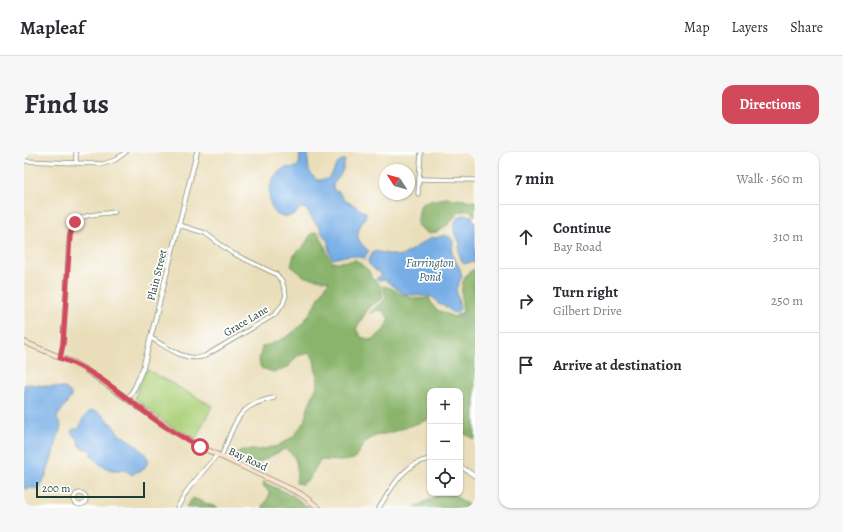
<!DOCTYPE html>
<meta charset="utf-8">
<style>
body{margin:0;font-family:Alegreya,serif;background:#f7f7f7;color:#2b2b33}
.controls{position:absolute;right:12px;bottom:12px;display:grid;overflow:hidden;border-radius:8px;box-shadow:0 1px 3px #0004}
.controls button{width:36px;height:36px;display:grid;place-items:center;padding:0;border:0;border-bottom:1px solid #e1e1e2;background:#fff;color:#2b2b33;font:20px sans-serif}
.compass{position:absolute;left:355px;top:12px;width:36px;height:36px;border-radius:50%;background:#fff;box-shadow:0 1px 3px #0004;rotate:306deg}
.scale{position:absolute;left:12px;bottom:10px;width:109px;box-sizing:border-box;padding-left:4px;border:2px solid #1f3d34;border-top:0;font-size:11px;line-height:14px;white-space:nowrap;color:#1f3d34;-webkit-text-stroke:3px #fff;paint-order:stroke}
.stop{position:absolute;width:12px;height:12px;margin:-9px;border:3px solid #d1495b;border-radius:50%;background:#fff}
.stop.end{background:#d1495b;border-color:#fff;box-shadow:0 1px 4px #0008}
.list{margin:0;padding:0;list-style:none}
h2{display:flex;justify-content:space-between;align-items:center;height:52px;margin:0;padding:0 16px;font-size:17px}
h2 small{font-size:13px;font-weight:400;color:#7c7c81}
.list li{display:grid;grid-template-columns:26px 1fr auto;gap:12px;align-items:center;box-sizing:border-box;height:64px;padding:0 16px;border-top:1px solid #e1e1e2}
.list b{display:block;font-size:15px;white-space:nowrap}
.list p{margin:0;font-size:13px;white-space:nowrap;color:#7c7c81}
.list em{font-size:13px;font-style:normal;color:#7c7c81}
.icon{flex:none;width:22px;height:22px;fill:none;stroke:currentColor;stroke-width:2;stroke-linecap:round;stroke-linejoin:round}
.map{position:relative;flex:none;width:451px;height:356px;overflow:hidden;border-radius:12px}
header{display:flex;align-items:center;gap:24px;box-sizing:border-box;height:56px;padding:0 20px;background:#fff;border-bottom:1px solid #e1e1e2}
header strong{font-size:19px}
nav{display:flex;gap:22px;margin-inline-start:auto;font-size:14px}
.intro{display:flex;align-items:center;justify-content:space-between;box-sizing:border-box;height:96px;padding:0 24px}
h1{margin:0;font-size:28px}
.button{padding:10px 18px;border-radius:12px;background:#d1495b;color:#fff;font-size:14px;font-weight:700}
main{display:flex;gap:24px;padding:0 24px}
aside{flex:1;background:#fff;border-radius:12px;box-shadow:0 1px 3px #0004}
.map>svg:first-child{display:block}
.green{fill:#aed27c;stroke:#668858}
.forest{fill:#8ab46c;stroke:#547850}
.water{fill:#76ade5;stroke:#4a758c}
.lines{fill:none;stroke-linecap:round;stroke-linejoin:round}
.stream{stroke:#76ade5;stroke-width:1}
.minor-casing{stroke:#848e77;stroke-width:5}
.tertiary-casing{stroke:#848e77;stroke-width:5.5}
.secondary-casing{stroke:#848e77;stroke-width:6}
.minor{stroke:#fff;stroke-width:3.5}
.tertiary{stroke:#fff;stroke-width:4}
.secondary{stroke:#fde4d0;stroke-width:4.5}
.route{stroke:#d1495b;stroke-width:5}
.labels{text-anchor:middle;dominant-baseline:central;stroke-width:3.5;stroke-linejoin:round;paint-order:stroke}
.street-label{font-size:11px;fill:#1f3d34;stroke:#fff}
.water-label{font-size:12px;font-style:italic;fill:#395f69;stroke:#fff}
</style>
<header>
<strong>Mapleaf</strong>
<nav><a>Map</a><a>Layers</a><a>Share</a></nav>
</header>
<div class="intro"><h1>Find us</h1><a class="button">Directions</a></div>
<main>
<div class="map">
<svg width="451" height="356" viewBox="0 0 451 356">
<rect width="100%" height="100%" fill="#fff"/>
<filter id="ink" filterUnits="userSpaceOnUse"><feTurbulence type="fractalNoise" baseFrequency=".025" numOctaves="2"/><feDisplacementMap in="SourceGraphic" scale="8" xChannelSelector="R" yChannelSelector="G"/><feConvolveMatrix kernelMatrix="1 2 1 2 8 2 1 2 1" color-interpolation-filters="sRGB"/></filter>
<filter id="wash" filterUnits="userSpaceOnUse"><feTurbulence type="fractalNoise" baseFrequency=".012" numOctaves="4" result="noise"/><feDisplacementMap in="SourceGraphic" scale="16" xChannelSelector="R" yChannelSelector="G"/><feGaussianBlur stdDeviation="0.9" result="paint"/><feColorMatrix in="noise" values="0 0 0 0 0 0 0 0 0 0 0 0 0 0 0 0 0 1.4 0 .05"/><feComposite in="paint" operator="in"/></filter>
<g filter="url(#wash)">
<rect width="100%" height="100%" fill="#eadeba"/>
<!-- green -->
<polygon class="green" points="122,217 188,254 171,288 150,277 112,247 111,245"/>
<!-- forest -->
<g class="forest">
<polygon points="423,46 451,49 451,64 446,58 434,60 426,71 413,80 403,81 393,73 396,54 403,49"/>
<path d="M293,80C301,89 301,100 308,110H316L332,108L345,119L348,126L357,134L359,146L345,155L332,177L337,185L348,188L360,178L365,167L359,159L351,158L346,162C350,155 357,152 362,146L359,134C367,135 370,138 377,142C386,146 396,148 405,146L411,157L430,165L439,160C438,148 435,132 443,122C445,120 449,118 451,117V288L436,279V239H406V267L369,280L351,284L340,291L330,307L318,309L296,308L285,327L278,332L272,331C274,316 275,305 261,297L231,312L221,309L212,301L218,298H235L253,294L269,285L280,270L285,252L294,232L290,208L286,201L273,204L263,216L250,220L237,216L235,209L238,195C248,192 258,188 267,182C284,170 294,146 305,129L281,125L267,114L270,103L280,94L287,82Z"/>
<polygon points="239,330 268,343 285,356 238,356 243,348 246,341 240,335"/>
<polygon points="418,341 429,342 448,356 390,356"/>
<polygon points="169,346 194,356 161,356"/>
</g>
<!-- water -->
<g class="water">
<path d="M274,0H283L285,19L292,28C305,28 306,27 311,16C312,13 315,11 317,8H321C319,18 317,25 309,32V36L311,39L315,40C319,48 323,50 330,53C335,56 336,59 342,60C342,64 341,65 339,69C330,85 333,88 345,99L340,106L326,103L308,107L305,99L304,89L298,82L296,75L290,70L282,57L277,56L274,58L272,62C266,64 262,65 256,64C243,59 243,33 251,24C252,22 258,18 260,16C266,14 269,18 275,13L276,4Z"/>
<path d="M440,63L448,64L449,68L451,72V111L447,110L440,112C435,105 434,99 436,91C429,81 428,76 434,65Z"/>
<polygon points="420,83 426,85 429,89 428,102 436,117 438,124 432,137 436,156 435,158 432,161 428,160 419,153 414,152 412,148 408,145 380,142 361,128 353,128 352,127 357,123 345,112 344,109 350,99 375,104 378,104 408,85 412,86"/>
<polygon points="4,232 41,236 47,241 47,245 33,265 34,269 37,273 37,275 23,321 15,337 7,336 0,337 0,233"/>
<path d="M66,259C79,258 88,273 95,282L96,284L101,285C104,288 106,289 109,291C116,296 122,302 125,309L118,319L112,320L108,323L101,318H88L78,314L67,303V298L58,296L55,294L54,287L48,282L47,280L49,277H55L59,266Z"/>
</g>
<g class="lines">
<!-- stream -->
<g class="stream">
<polyline points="338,105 345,110"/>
<polyline points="433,160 438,166 451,177"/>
</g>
</g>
</g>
<g filter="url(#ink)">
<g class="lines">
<defs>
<g id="minor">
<polyline points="52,0 52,10"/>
<polyline points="0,9 79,12 91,8 102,0"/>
<polyline points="395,27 451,28"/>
<polyline points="394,42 397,0"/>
<path d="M127,186C143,195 162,211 181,204L250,163L259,152L262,143L258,129L252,122L208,101L181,81L155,73"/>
<path d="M36,206L39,192L45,90C48,59 66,64 91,60"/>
<path d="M197,305C211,273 211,253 250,246"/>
<polyline points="436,314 451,324"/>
<circle cx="56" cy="347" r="6"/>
<polyline points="153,356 165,336 193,303"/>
<path d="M355,356C368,335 380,311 406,307"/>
</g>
<polyline id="tertiary" points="104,247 111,235 119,216 173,0"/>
<polyline id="secondary" points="0,190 50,211 62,218 147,278 177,295 277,342 295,356"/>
</defs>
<!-- minor casing -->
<use href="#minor" class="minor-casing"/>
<!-- tertiary casing -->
<use href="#tertiary" class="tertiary-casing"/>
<!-- secondary casing -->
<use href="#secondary" class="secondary-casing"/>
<!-- minor -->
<use href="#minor" class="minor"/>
<!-- tertiary -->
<use href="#tertiary" class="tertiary"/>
<!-- secondary -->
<use href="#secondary" class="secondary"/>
</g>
</g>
<g class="lines" filter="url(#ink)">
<!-- route -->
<path class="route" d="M51,70L46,83L39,192L36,206C71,218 99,244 129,266C144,277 160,286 176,295"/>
</g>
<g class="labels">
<!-- street labels -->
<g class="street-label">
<text transform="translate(133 123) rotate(-76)">Plain Street</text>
<text transform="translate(222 169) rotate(-31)">Grace Lane</text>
<text transform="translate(224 307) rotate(25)">Bay Road</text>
</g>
<!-- water labels -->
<g class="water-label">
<text x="406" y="111">Farrington<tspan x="406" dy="14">Pond</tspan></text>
</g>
</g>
</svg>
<div class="controls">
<button>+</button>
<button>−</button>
<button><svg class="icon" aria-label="locate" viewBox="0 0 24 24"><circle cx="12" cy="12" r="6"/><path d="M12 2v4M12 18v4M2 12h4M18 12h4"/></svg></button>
</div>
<svg class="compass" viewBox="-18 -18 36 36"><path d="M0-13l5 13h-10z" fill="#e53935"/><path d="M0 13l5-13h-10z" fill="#7c7c81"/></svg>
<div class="scale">200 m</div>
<div class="stop" style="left:176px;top:295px"></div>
<div class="stop end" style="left:51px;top:70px"></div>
</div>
<aside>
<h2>7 min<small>Walk · 560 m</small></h2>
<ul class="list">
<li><svg class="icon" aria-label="ahead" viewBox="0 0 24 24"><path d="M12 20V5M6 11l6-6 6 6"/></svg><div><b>Continue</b><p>Bay Road</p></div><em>310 m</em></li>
<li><svg class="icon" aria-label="right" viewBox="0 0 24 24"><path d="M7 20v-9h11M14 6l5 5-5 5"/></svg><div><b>Turn right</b><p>Gilbert Drive</p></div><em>250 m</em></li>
<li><svg class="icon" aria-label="arrive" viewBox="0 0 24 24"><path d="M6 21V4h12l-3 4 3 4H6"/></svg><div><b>Arrive at destination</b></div></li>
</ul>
</aside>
</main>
